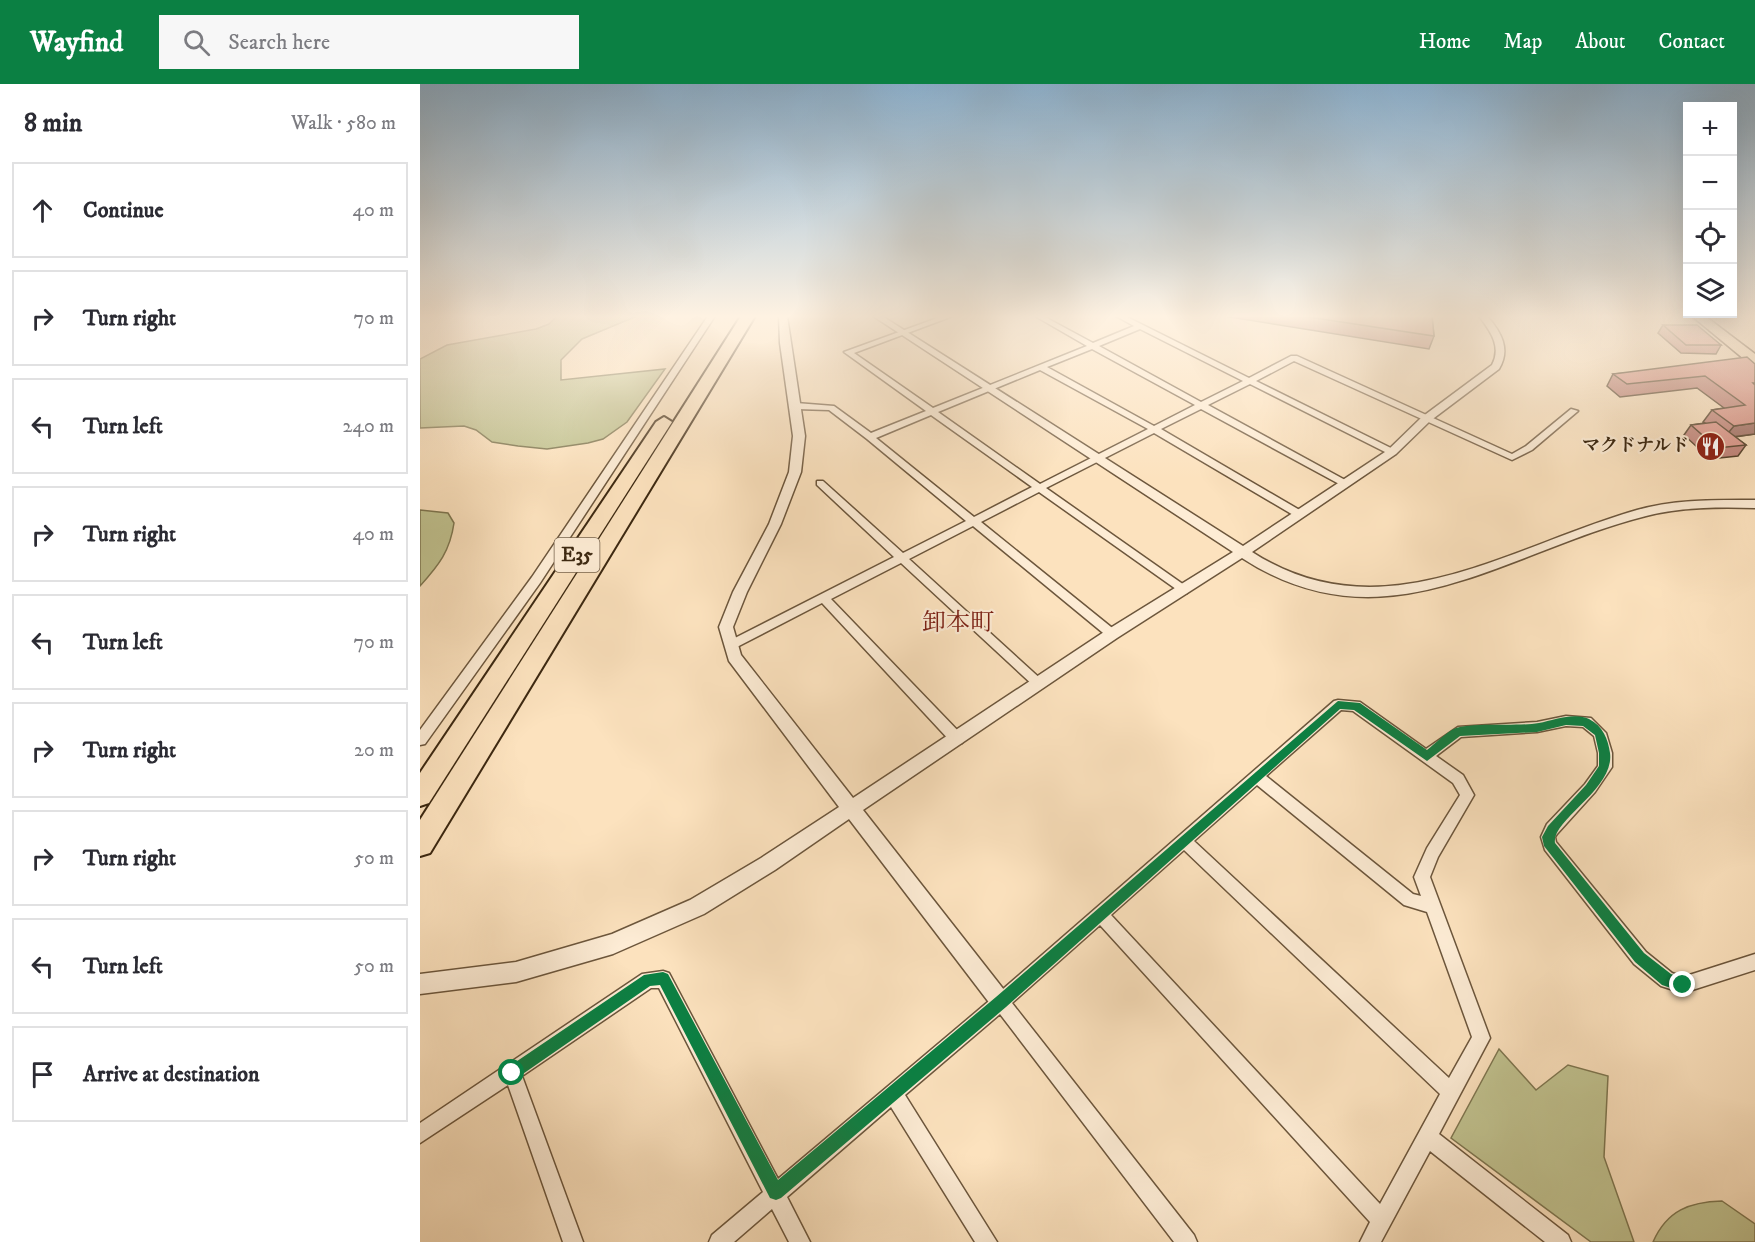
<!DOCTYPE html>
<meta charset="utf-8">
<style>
body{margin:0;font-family:"IM FELL DW Pica","Noto Serif JP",serif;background:#f7f7f7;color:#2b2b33}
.controls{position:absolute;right:18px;top:18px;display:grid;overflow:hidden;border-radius:0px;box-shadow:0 6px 24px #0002}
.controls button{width:54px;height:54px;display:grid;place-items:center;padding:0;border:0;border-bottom:2px solid #e1e1e2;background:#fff;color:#2b2b33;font:30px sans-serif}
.stop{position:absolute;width:18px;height:18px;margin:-14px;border:4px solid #0b8043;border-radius:50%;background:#fff}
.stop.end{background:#0b8043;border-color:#fff;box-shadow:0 2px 6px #0008}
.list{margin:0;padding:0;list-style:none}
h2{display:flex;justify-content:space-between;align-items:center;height:78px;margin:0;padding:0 24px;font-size:26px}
h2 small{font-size:20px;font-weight:400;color:#7c7c81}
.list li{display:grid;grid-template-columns:39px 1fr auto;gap:18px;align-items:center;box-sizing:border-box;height:96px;margin:0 12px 12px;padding:0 12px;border:2px solid #e1e1e2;border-radius:0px}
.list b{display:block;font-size:22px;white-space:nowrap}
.list em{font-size:20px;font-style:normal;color:#7c7c81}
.icon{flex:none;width:33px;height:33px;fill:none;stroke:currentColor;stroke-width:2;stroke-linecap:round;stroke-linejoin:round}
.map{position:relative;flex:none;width:1335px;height:1158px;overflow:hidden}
header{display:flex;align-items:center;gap:36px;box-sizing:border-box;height:84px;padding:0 30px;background:#0b8043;color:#fff}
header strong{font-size:28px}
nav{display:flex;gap:33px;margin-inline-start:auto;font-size:21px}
.search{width:420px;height:54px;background:#f7f7f7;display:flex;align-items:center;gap:15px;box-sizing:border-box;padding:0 21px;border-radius:0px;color:#7c7c81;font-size:22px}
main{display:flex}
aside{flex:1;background:#fff}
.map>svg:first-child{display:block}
.green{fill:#c1c390;stroke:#7e7650;stroke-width:1.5}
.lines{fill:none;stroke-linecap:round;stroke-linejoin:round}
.minor-casing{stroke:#6c563c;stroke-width:3}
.tertiary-casing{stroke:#6c563c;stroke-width:3}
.trunk-casing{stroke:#3c2811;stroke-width:3}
.motorway-casing{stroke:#3c2811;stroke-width:4}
.minor{fill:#fdecd5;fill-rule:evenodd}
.tertiary{fill:#fdecd5;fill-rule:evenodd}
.trunk{fill:#fce2be;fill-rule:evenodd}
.motorway{fill:#fce2be;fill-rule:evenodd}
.wall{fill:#bb7870;stroke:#3c2811;stroke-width:1.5}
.shaded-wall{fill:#99625b;stroke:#3c2811;stroke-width:1.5}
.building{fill:#da8c82;stroke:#3c2811;stroke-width:1.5}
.route{fill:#0b8043}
.labels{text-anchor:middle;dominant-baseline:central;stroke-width:4.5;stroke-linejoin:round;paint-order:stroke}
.far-poi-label{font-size:18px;font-weight:bold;fill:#3c2811;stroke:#fdecd5;text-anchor:end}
.shield{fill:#fdecd5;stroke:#76634c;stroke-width:1.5}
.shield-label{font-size:20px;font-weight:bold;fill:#3c2811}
.quarter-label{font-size:24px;fill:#7a1f14;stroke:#fdecd5}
</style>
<header>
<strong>Wayfind</strong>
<div class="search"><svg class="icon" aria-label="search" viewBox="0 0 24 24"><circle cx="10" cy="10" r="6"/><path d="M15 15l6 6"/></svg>Search here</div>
<nav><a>Home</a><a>Map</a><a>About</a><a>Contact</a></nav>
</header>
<main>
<aside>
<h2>8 min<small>Walk · 580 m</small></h2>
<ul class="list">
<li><svg class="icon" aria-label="ahead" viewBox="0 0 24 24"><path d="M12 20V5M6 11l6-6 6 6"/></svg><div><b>Continue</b></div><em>40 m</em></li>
<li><svg class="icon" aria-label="right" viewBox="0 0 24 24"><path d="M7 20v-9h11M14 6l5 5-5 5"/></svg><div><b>Turn right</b></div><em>70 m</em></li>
<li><svg class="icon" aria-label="left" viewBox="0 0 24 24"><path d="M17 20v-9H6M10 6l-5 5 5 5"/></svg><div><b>Turn left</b></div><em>240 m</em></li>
<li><svg class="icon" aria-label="right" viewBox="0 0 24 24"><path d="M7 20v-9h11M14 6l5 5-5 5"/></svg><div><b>Turn right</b></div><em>40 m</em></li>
<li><svg class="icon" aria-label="left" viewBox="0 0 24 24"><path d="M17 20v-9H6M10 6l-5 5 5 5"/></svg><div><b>Turn left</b></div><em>70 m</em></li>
<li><svg class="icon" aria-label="right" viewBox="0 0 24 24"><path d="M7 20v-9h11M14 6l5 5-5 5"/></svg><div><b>Turn right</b></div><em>20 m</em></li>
<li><svg class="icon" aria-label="right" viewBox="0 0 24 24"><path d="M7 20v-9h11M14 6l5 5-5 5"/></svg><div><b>Turn right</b></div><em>50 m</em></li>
<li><svg class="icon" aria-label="left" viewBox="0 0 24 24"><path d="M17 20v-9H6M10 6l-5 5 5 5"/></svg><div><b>Turn left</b></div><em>50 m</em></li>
<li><svg class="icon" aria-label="arrive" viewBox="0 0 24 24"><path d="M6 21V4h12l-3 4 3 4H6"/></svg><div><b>Arrive at destination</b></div></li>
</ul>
</aside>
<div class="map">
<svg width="1335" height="1158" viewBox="0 0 1335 1158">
<rect width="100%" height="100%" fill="#fce2be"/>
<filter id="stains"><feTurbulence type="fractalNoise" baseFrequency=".00333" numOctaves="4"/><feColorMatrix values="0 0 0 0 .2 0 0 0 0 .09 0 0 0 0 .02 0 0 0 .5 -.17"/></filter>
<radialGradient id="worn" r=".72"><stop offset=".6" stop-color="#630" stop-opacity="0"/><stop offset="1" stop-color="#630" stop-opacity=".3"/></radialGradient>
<!-- green -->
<g class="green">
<polygon points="137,232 217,232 162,255 141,276 141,296 245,285 207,338 183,355 168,359 127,365 98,362 72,358 56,346 44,342 0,344 0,275 27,261 116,245 129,240"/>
<path d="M0,426L28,429L34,439C30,467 19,481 0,502Z"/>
<polygon points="1079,965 1116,1006 1148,981 1188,992 1184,1073 1214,1158 1171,1158 1031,1054"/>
<path d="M1302,1117L1335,1140V1158H1233C1247,1126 1270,1118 1302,1117Z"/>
</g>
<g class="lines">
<defs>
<g id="minor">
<polygon points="288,232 295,232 120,499 5,660 0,661 0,646 112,493"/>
<path d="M523,232H533L434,269L513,324L667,262L615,232H623L673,259L714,242L696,232H705L829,294L871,272H877L1092,370L1106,362L1151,325L1158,327L1112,366L1092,376L874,277L836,297L975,366V370H969L830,300L788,321L927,397V401H921L781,325L741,345L883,428V432H875L734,349L626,404L767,503L768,506L767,509L763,510L619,408L561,438L696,547L698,550L696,553H688L553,442L489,475L623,597L625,600L623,603H615L481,479L411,515L542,651L544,655L542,659L537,660L532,659L402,519L315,564H307L305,561L307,558L474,473L397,401V397H403L483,469L546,437L447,355L409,326L376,325L372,322L376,319L414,322L451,349L506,327L424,268ZM720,245L823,297L781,318L679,262ZM672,265L775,321L734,342L627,283ZM620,286L728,345L620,400L518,328ZM511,331L612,403L554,433L456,354Z"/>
<path d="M918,616L940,618L1006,665L1038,643L1117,638L1146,632L1171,634L1186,649L1192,669V683L1175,708L1137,750L1135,753L1136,758L1226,868L1252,889L1263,893L1335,870V886L1263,909L1241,902L1214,880L1125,766L1121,753L1127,740L1165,700L1178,682V669L1174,652L1163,643L1146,642L1117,648L1041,653L1016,672L1043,691L1054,711L1018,773L1010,793L1070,954L1019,1050L1148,1151L1151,1158H1125L1010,1067L961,1158H940L950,1138L680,841L592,919L774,1151L777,1158H754L580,930L485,1011L577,1158H555L471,1023L367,1113L390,1158H369L352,1125L314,1158H289L292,1151L343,1108L239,904H231L102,992L163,1158H143L88,1001L0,1059V1039L222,890L243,887L249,889L358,1095L575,912L914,617ZM921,626L933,627L1033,699L1040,711L1007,764L994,793L1001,812L993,810L846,692ZM837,701L984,821L1007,828L1052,953L1029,994L774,757ZM764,766L1020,1010L960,1120L691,831Z"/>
</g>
<path id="tertiary" d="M359,232H367L385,352L381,388L361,440L327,508L313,543L321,571L433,714L687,546L813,468L453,232H462L823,462L968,366L1002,333L1072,281C1082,262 1070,247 1059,232H1067C1081,248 1091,265 1079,285L1010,337L976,370L832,468C962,552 1088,463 1217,426C1255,415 1296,416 1335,416V424C1299,423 1261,423 1226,432C1086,467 966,568 822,474L697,554L443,726L588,911L591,918L588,925L581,928L574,925L429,735L355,786L284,830L193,870L96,898L0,910V890L96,878L192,850L270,816L341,774L419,723L309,577L299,543L313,508L349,440L369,388L373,352L360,259Z"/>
<polygon id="trunk" points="1272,232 1285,232 1335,270 1335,281 1330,280"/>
<g id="motorway">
<polygon points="321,232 335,232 10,769 0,772 0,736"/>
<polygon points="244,333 252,338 9,719 0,722 0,689 236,338"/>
</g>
</defs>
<!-- minor casing -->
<use href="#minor" class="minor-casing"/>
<!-- tertiary casing -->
<use href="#tertiary" class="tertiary-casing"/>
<!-- trunk casing -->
<use href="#trunk" class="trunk-casing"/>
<!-- motorway casing -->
<use href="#motorway" class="motorway-casing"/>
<!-- minor -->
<use href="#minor" class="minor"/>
<!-- tertiary -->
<use href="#tertiary" class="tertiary"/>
<!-- trunk -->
<use href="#trunk" class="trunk"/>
<!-- motorway -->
<use href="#motorway" class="motorway"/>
</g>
<!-- wall -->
<g class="wall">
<polygon points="804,232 1012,232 1014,252 1009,265"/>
<polygon points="1243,241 1301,261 1296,270 1261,269 1238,249"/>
<polygon points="1335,280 1335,350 1315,353 1326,361 1318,372 1290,375 1264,351 1271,341 1285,339 1283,338 1292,326 1304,324 1277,304 1200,313 1187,302 1193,290"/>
</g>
<!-- shaded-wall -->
<polygon class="shaded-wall" points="1335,339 1335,350 1304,354 1314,342"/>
<!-- building -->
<g class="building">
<polygon points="882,232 1012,232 1014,252"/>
<polygon points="1243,241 1277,241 1301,261 1266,261"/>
<polygon points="1327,273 1335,280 1335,299 1333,299 1335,301 1335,339 1314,342 1292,326 1325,321 1285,292 1207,300 1193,290"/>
<polygon points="1296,338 1326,361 1297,364 1271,341"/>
</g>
<!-- sky -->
<linearGradient id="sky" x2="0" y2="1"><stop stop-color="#8db6d7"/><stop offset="0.59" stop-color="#fef2e2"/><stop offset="1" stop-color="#fef2e2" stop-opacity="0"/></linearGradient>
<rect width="1335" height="394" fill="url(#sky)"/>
<!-- route -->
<path class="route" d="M918,617L940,619L1007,666C1015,660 1026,648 1036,644C1056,638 1096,643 1119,639C1134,636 1155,628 1169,635C1183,642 1188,655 1190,669C1195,705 1131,736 1135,759L1224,869L1251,890L1268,896L1270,901L1268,906L1263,908L1242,901L1215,878L1124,762L1122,753L1128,742L1166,701L1179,682V669L1175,651L1163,642L1146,641L1117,648L1040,652L1007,677L934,626L920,625L586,923L361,1114L356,1116L350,1114L240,901L230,902L97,994L92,996L87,994L85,989L87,984L224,891L243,888L248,890L358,1096L576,913Z"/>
<!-- icons -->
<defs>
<symbol id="restaurant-disc" viewBox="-11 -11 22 22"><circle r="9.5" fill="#8f2418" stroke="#fdecd5"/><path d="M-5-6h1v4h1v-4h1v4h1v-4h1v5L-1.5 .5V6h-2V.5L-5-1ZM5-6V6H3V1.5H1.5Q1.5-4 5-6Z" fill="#fff"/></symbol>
</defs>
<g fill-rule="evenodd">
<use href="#restaurant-disc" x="1274" y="346" width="33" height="33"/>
</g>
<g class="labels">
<!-- far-poi labels -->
<g class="far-poi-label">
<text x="1269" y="362">マクドナルド</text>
</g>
<!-- shield labels -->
<rect class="shield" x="134.5" y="454" width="45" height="34" rx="4.5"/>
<g class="shield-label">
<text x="157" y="471">E35</text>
</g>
<!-- quarter labels -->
<g class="quarter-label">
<text x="538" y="539">卸本町</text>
</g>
</g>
<rect width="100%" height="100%" filter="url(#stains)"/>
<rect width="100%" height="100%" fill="url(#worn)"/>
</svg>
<div class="controls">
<button>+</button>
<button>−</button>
<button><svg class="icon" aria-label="locate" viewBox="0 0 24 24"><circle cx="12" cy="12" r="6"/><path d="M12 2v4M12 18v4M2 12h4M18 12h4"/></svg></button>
<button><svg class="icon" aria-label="layers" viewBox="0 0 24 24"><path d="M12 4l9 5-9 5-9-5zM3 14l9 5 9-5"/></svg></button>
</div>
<div class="stop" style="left:92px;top:989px"></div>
<div class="stop end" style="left:1263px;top:901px"></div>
</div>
</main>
